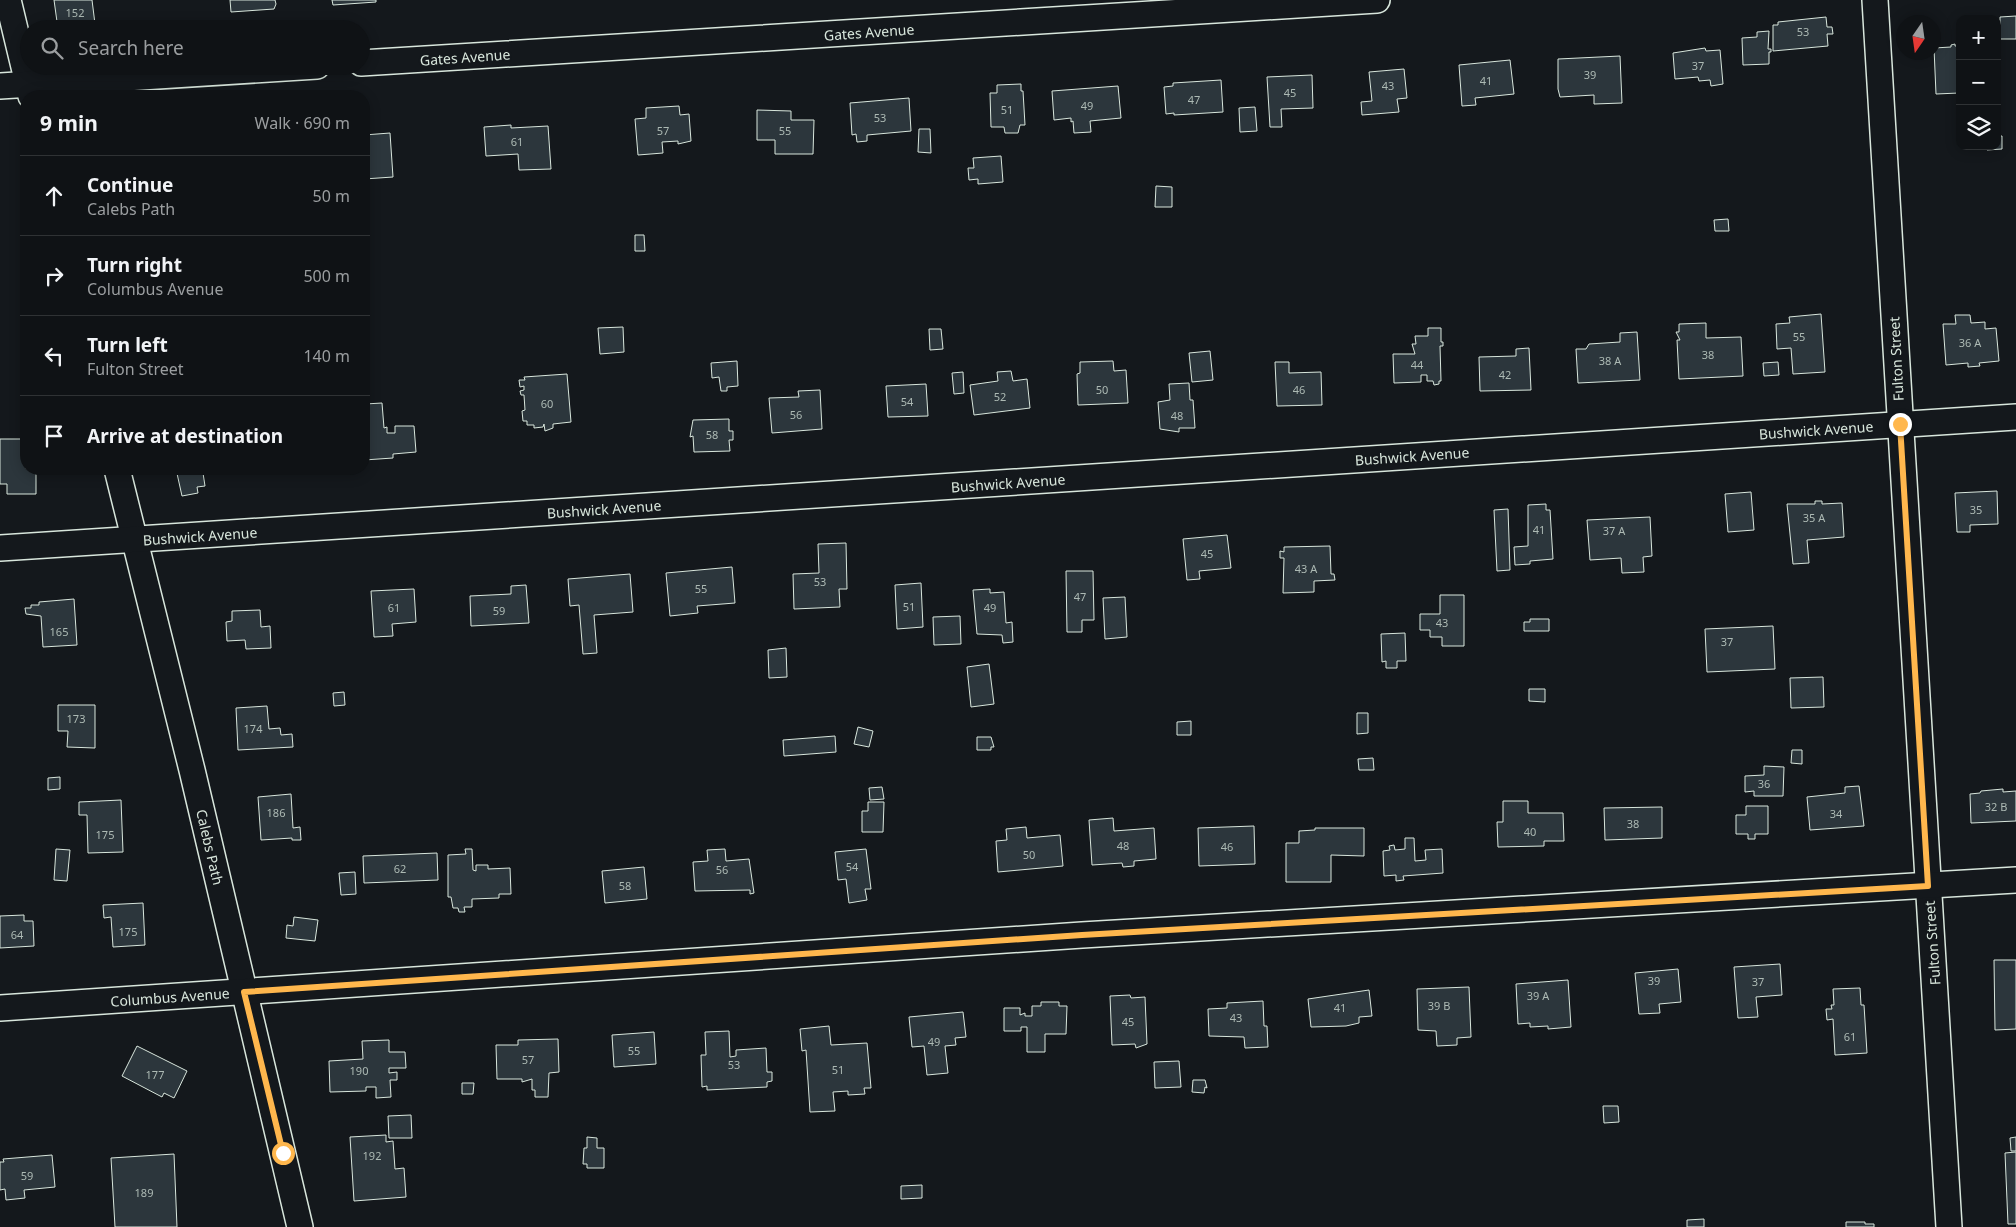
<!DOCTYPE html>
<meta charset="utf-8">
<style>
body{margin:0;font-family:"Noto Sans",sans-serif;background:#181b1e;color:#f1f3f6}
.controls{position:absolute;right:15px;top:15px;display:grid;overflow:hidden;border-radius:10px;box-shadow:0 2px 12px #0003}
.controls button{width:45px;height:45px;display:grid;place-items:center;padding:0;border:0;border-bottom:1px solid #2f3234;background:#0f1215;color:#f1f3f6;font:25px sans-serif}
.compass{position:absolute;left:1896px;top:15px;width:45px;height:45px;border-radius:50%;background:#0f1215;box-shadow:0 2px 12px #0003;rotate:193deg}
.stop{position:absolute;width:15px;height:15px;margin:-11px;border:4px solid #ffb74d;border-radius:50%;background:#fff}
.stop.end{background:#ffb74d;border-color:#fff;box-shadow:0 1px 5px #0008}
.list{margin:0;padding:0;list-style:none}
h2{display:flex;justify-content:space-between;align-items:center;height:65px;margin:0;padding:0 20px;font-size:21px}
h2 small{font-size:16px;font-weight:400;color:#9b9ea0}
.list li{display:grid;grid-template-columns:32px 1fr auto;gap:15px;align-items:center;box-sizing:border-box;height:80px;padding:0 20px;border-top:1px solid #2f3234}
.list b{display:block;font-size:19px;white-space:nowrap}
.list p{margin:0;font-size:16px;white-space:nowrap;color:#9b9ea0}
.list em{font-size:16px;font-style:normal;color:#9b9ea0}
.icon{flex:none;width:28px;height:28px;fill:none;stroke:currentColor;stroke-width:2;stroke-linecap:round;stroke-linejoin:round}
.map{position:relative;flex:none;width:2016px;height:1227px;overflow:hidden}
.search{position:absolute;background:#0f1215;box-shadow:0 2px 12px #0003;left:20px;top:20px;width:350px;height:55px;display:flex;align-items:center;gap:12px;box-sizing:border-box;padding:0 18px;border-radius:28px;color:#9b9ea0;font-size:19px}
.panel{position:absolute;background:#0f1215;box-shadow:0 2px 12px #0003;left:20px;top:90px;width:350px;height:385px;border-radius:20px}
.map>svg:first-child{display:block}
.building{fill:#2c363c;stroke:#d8e6dc}
.lines{fill:none;stroke-linecap:round;stroke-linejoin:round}
.minor-casing{stroke:#d8e6dc;stroke-width:28}
.minor{stroke:#14181c;stroke-width:25}
.route{stroke:#ffb74d;stroke-width:6}
.labels{text-anchor:middle;dominant-baseline:central;stroke-width:4;stroke-linejoin:round;paint-order:stroke}
.number-label{font-size:11px;fill:#adbab4}
.street-label{font-size:14px;fill:#d8e6dc;stroke:#14181c}
</style>
<div class="map">
<svg width="2016" height="1227" viewBox="0 0 2016 1227">
<rect width="100%" height="100%" fill="#14181c"/>
<!-- building -->
<g class="building">
<polygon points="54,0 92,0 95,24 90,25 90,29 58,29"/>
<polygon points="230,0 275,0 276,4 274,9 231,12"/>
<polygon points="332,0 376,0 376,2 333,5"/>
<polygon points="2016,16 2016,39 2000,39 2000,17"/>
<polygon points="1826,17 1827,27 1832,27 1833,34 1827,34 1828,46 1773,51 1773,25 1778,25 1778,22"/>
<polygon points="1769,31 1768,49 1771,49 1771,52 1769,52 1769,64 1743,65 1742,38 1757,37 1757,32"/>
<polygon points="1955,44 1955,46 1960,46 1959,93 1936,94 1934,48 1951,47 1951,45"/>
<polygon points="1705,48 1706,51 1720,50 1723,84 1711,86 1710,80 1699,81 1698,77 1675,79 1673,53"/>
<polygon points="1620,56 1622,103 1594,104 1594,95 1560,97 1558,89 1558,59"/>
<polygon points="1510,60 1514,94 1475,98 1476,105 1462,106 1459,65"/>
<polygon points="1404,69 1407,98 1397,99 1399,112 1362,115 1361,102 1372,101 1369,72"/>
<polygon points="1312,75 1313,108 1281,109 1282,127 1270,127 1267,77"/>
<polygon points="1221,80 1223,112 1174,115 1174,113 1166,114 1164,87 1173,86 1173,83"/>
<polygon points="1021,84 1021,91 1023,91 1025,125 1020,125 1018,133 1005,133 1004,127 991,127 990,93 997,93 997,85"/>
<polygon points="1118,86 1121,118 1090,121 1091,132 1074,133 1073,121 1071,122 1071,118 1054,120 1052,91"/>
<polygon points="909,98 911,131 867,135 867,141 857,142 856,134 852,135 850,103"/>
<polygon points="679,106 680,115 689,114 691,141 678,144 678,141 662,142 663,153 638,155 635,119 646,118 646,108"/>
<polygon points="1255,107 1257,131 1240,132 1239,108"/>
<polygon points="757,110 791,111 791,120 814,120 813,154 775,154 775,140 757,140"/>
<polygon points="511,125 511,128 548,126 551,169 519,170 518,154 486,156 484,127"/>
<polygon points="919,129 930,129 931,153 918,152"/>
<polygon points="390,133 393,177 364,179 364,135"/>
<polygon points="1997,136 2002,136 2002,149 1987,150 1987,146 1997,146"/>
<polygon points="1001,156 1003,182 978,184 978,179 969,180 968,168 974,168 973,158"/>
<polygon points="1156,186 1172,187 1172,207 1155,207"/>
<polygon points="1728,219 1729,231 1715,231 1714,220"/>
<polygon points="635,235 644,235 645,251 635,251"/>
<polygon points="1821,314 1825,372 1793,374 1791,348 1777,349 1776,324 1790,323 1789,317"/>
<polygon points="1955,315 1970,315 1971,323 1985,322 1985,329 1996,328 1999,361 1979,363 1980,366 1968,367 1968,363 1946,365 1943,324 1956,324"/>
<polygon points="1706,323 1706,338 1741,337 1743,376 1679,379 1677,340 1680,340 1676,332 1679,332 1679,324"/>
<polygon points="623,327 624,352 600,354 598,328"/>
<polygon points="1428,328 1441,328 1441,342 1443,342 1443,346 1440,346 1441,381 1439,381 1439,384 1434,385 1433,381 1427,381 1427,375 1421,375 1421,382 1394,383 1393,354 1415,354 1412,344 1416,344 1415,336 1428,336"/>
<polygon points="929,329 941,329 943,349 930,350"/>
<polygon points="1637,332 1640,380 1578,383 1576,349 1586,349 1589,344 1620,342 1620,333"/>
<polygon points="1529,348 1531,390 1480,391 1479,357 1516,356 1516,349"/>
<polygon points="1210,351 1213,380 1192,382 1189,353"/>
<polygon points="737,361 738,386 727,387 727,391 721,391 719,377 712,378 711,363"/>
<polygon points="1113,361 1114,371 1126,370 1128,403 1078,405 1077,374 1080,373 1080,362"/>
<polygon points="1275,362 1289,362 1289,373 1321,372 1322,405 1277,406"/>
<polygon points="1778,362 1779,375 1764,376 1763,363"/>
<polygon points="1011,371 1013,381 1027,379 1030,408 974,415 970,385 998,381 997,372"/>
<polygon points="963,372 964,393 954,394 952,373"/>
<polygon points="567,374 571,422 553,424 553,428 545,431 544,424 543,427 534,428 534,425 527,425 527,421 523,421 522,411 525,410 524,395 521,395 520,391 524,390 524,386 520,387 519,380 525,380 524,377"/>
<polygon points="1189,383 1190,400 1193,400 1195,428 1179,428 1179,432 1160,429 1158,402 1170,400 1169,384"/>
<polygon points="926,384 928,416 888,417 886,386"/>
<polygon points="820,390 822,429 772,433 769,398 799,397 798,391"/>
<polygon points="382,403 384,428 387,427 387,433 395,433 395,426 414,426 416,452 393,454 393,458 364,460 364,435 367,435 366,427 364,427 365,404"/>
<polygon points="729,419 729,431 733,431 733,440 729,440 730,451 694,452 693,436 690,437 693,420"/>
<polygon points="0,439 26,439 26,469 36,469 36,494 7,494 7,484 0,484"/>
<polygon points="176,469 205,469 206,473 203,473 205,486 197,487 198,493 182,496"/>
<polygon points="1997,491 1998,524 1970,525 1970,532 1957,532 1955,493"/>
<polygon points="1751,492 1754,530 1728,532 1725,494"/>
<polygon points="1815,501 1822,501 1822,504 1842,503 1844,537 1807,540 1809,563 1793,564 1787,504 1815,504"/>
<polygon points="1546,504 1546,510 1550,510 1553,559 1530,561 1530,564 1515,565 1514,547 1528,546 1528,505"/>
<polygon points="1508,509 1510,570 1497,571 1494,510"/>
<polygon points="1650,517 1652,556 1643,557 1644,572 1622,573 1621,558 1590,560 1587,520"/>
<polygon points="1227,535 1231,568 1199,571 1200,579 1187,580 1183,539"/>
<polygon points="846,543 847,589 839,589 840,607 794,609 793,574 819,573 818,544"/>
<polygon points="1330,546 1331,574 1334,574 1335,580 1314,581 1314,592 1283,593 1284,558 1280,558 1280,551 1284,552 1284,547"/>
<polygon points="732,567 735,603 697,606 698,613 670,616 666,573"/>
<polygon points="1066,571 1093,571 1094,620 1082,620 1082,632 1067,632"/>
<polygon points="630,574 633,612 594,615 597,653 583,654 579,605 570,606 568,579"/>
<polygon points="921,583 923,627 897,629 895,585"/>
<polygon points="526,585 529,623 471,626 470,596 511,594 511,586"/>
<polygon points="414,589 416,622 392,624 393,636 374,637 371,591"/>
<polygon points="990,589 990,593 1004,592 1006,623 1012,622 1013,642 1003,643 1002,635 977,634 973,590"/>
<polygon points="1440,595 1464,595 1464,646 1442,646 1442,637 1430,637 1430,630 1420,630 1420,614 1440,614"/>
<polygon points="1125,597 1127,637 1105,639 1103,598"/>
<polygon points="74,599 77,645 43,647 41,616 26,614 25,608 31,608 31,605 39,605 39,602"/>
<polygon points="260,610 261,627 270,626 271,648 246,649 245,640 227,641 226,622 232,621 232,611"/>
<polygon points="960,616 961,644 934,645 933,617"/>
<polygon points="1530,619 1549,619 1549,631 1524,631 1524,622 1530,622"/>
<polygon points="1773,626 1775,669 1707,672 1705,629"/>
<polygon points="1405,633 1406,661 1397,661 1397,668 1386,668 1386,661 1382,662 1381,634"/>
<polygon points="786,648 787,677 769,678 768,650"/>
<polygon points="989,664 994,704 971,707 967,667"/>
<polygon points="1823,677 1824,707 1791,708 1790,678"/>
<polygon points="1529,689 1545,689 1545,702 1529,701"/>
<polygon points="344,692 345,705 334,706 333,693"/>
<polygon points="58,705 95,705 95,748 67,747 68,731 58,731"/>
<polygon points="267,706 269,729 280,728 281,735 292,734 293,747 238,750 236,708"/>
<polygon points="1357,713 1368,713 1368,733 1357,734"/>
<polygon points="1191,721 1191,735 1177,735 1177,722"/>
<polygon points="858,727 873,731 869,747 854,744"/>
<polygon points="835,736 836,752 784,756 783,740"/>
<polygon points="977,737 991,737 994,747 991,747 991,750 977,750"/>
<polygon points="1792,750 1802,750 1802,764 1791,763"/>
<polygon points="1373,758 1374,770 1359,770 1358,759"/>
<polygon points="1764,766 1784,767 1783,796 1754,796 1754,791 1745,792 1745,776 1764,775"/>
<polygon points="60,777 60,789 48,790 48,778"/>
<polygon points="1859,786 1864,826 1810,830 1807,797 1845,793 1845,787"/>
<polygon points="882,787 884,799 870,800 869,788"/>
<polygon points="2003,789 2003,792 2016,791 2016,821 1971,823 1970,794 1980,793 1981,791"/>
<polygon points="291,794 293,828 300,827 301,840 292,840 292,838 261,840 258,797"/>
<polygon points="121,800 123,852 88,853 87,815 79,815 79,802"/>
<polygon points="1503,801 1528,801 1528,813 1563,813 1564,841 1544,841 1544,846 1498,847 1497,822 1503,822"/>
<polygon points="868,802 884,802 883,832 862,832 862,811 868,811"/>
<polygon points="1746,806 1768,806 1768,834 1755,834 1755,839 1748,839 1748,834 1736,834 1736,815 1746,815"/>
<polygon points="1662,807 1662,838 1605,840 1604,808"/>
<polygon points="1113,818 1114,831 1154,828 1156,859 1134,861 1134,866 1123,867 1122,863 1092,865 1089,820"/>
<polygon points="1254,826 1255,864 1199,866 1198,828"/>
<polygon points="1026,827 1027,838 1060,835 1063,866 998,872 996,841 1007,840 1006,829"/>
<polygon points="1315,828 1364,828 1364,856 1331,855 1331,882 1286,882 1286,843 1299,843 1299,831 1315,830"/>
<polygon points="1405,838 1414,838 1415,861 1426,860 1425,850 1442,849 1443,873 1403,876 1404,880 1396,881 1396,875 1384,876 1383,851 1390,850 1389,846 1394,845 1395,850 1405,849"/>
<polygon points="56,849 70,850 67,881 54,880"/>
<polygon points="465,849 472,849 473,870 476,871 476,865 488,865 488,869 510,868 511,894 499,894 499,898 472,899 472,907 464,907 465,912 459,912 458,908 453,908 451,897 448,897 448,855 466,854"/>
<polygon points="725,849 726,861 749,859 754,893 750,894 750,890 695,891 693,862 708,861 707,850"/>
<polygon points="866,849 871,889 865,889 867,900 849,903 846,879 838,880 835,852"/>
<polygon points="437,853 438,880 364,883 363,856"/>
<polygon points="644,867 647,899 605,903 602,871"/>
<polygon points="355,872 356,894 341,895 339,873"/>
<polygon points="143,903 145,945 113,947 111,917 104,918 103,905"/>
<polygon points="24,915 24,921 33,921 34,946 0,948 0,916"/>
<polygon points="294,917 318,920 315,941 286,938 287,925 293,926"/>
<polygon points="1994,960 2016,960 2016,1029 1995,1030"/>
<polygon points="1780,964 1782,995 1756,997 1758,1017 1738,1018 1734,967"/>
<polygon points="1678,969 1681,1002 1659,1004 1660,1013 1639,1014 1635,973"/>
<polygon points="1568,980 1571,1027 1548,1029 1548,1026 1530,1027 1530,1023 1518,1024 1516,984"/>
<polygon points="1469,987 1471,1037 1457,1038 1457,1045 1437,1046 1436,1031 1418,1030 1417,989"/>
<polygon points="1860,988 1861,1005 1864,1005 1867,1053 1835,1055 1833,1019 1827,1020 1826,1009 1832,1009 1831,1005 1834,1005 1833,989"/>
<polygon points="1369,990 1372,1016 1359,1017 1359,1023 1346,1026 1311,1027 1308,999"/>
<polygon points="1130,995 1131,998 1145,997 1147,1044 1136,1048 1135,1044 1112,1045 1110,996"/>
<polygon points="1263,1001 1264,1026 1267,1026 1268,1047 1245,1048 1244,1037 1209,1036 1208,1009 1227,1008 1227,1003"/>
<polygon points="1041,1002 1059,1002 1059,1006 1067,1006 1066,1034 1045,1034 1045,1052 1027,1052 1027,1027 1021,1027 1021,1031 1004,1031 1004,1008 1020,1008 1020,1015 1025,1013 1025,1016 1032,1016 1032,1006 1041,1006"/>
<polygon points="963,1012 966,1037 955,1038 956,1045 945,1046 948,1073 927,1075 924,1046 912,1047 909,1017"/>
<polygon points="829,1026 831,1045 867,1043 871,1088 864,1088 865,1094 848,1095 848,1091 833,1092 835,1111 810,1112 806,1050 802,1051 800,1029"/>
<polygon points="729,1031 730,1057 736,1056 736,1050 766,1048 767,1072 772,1072 772,1081 767,1082 767,1087 707,1090 707,1086 702,1087 701,1055 706,1055 705,1032"/>
<polygon points="654,1032 656,1064 614,1067 612,1035"/>
<polygon points="558,1039 559,1072 549,1073 548,1097 535,1097 535,1090 532,1090 532,1079 522,1082 522,1079 497,1079 496,1045 518,1045 518,1040"/>
<polygon points="389,1040 389,1052 405,1052 406,1068 389,1068 389,1073 397,1072 397,1080 390,1080 391,1097 376,1098 376,1087 366,1087 366,1091 330,1092 329,1061 363,1059 362,1041"/>
<polygon points="137,1046 187,1071 174,1098 164,1093 162,1097 122,1076"/>
<polygon points="1179,1061 1181,1087 1155,1088 1154,1062"/>
<polygon points="1193,1080 1205,1080 1207,1088 1205,1087 1204,1093 1192,1092"/>
<polygon points="462,1083 474,1083 473,1094 462,1094"/>
<polygon points="1603,1106 1618,1106 1619,1122 1604,1123"/>
<polygon points="411,1115 412,1138 389,1138 388,1116"/>
<polygon points="386,1135 386,1142 393,1141 395,1169 404,1168 406,1197 354,1201 350,1137"/>
<polygon points="587,1137 597,1138 597,1148 604,1148 604,1168 587,1168 587,1164 583,1164 584,1148 587,1148"/>
<polygon points="2016,1137 2016,1151 2011,1151 2010,1138"/>
<polygon points="2016,1152 2016,1224 2008,1224 2005,1153"/>
<polygon points="174,1154 177,1227 115,1227 111,1158"/>
<polygon points="52,1155 55,1187 24,1190 25,1198 6,1200 5,1189 0,1190 0,1162 4,1162 3,1159"/>
<polygon points="922,1185 922,1198 901,1199 901,1186"/>
<polygon points="1704,1219 1704,1227 1687,1227 1687,1220"/>
<polygon points="1846,1222 1865,1222 1865,1224 1874,1224 1874,1227 1846,1227"/>
</g>
<g class="lines">
<defs>
<g id="minor">
<polyline points="8,0 31,96"/>
<polyline points="1875,0 1949,1227"/>
<polyline points="361,63 1377,0"/>
<polyline points="0,86 317,66"/>
<polyline points="117,469 192,770 300,1227"/>
<polyline points="0,548 2016,417"/>
<polyline points="0,1008 1082,935 2016,880"/>
</g>
</defs>
<!-- minor casing -->
<use href="#minor" class="minor-casing"/>
<!-- minor -->
<use href="#minor" class="minor"/>
</g>
<g class="lines">
<!-- route -->
<polyline class="route" points="283,1153 244,992 1082,935 1928,886 1900,424"/>
</g>
<g class="labels">
<!-- number labels -->
<g class="number-label">
<text x="75" y="12">152</text>
<text x="1803" y="31">53</text>
<text x="1698" y="65">37</text>
<text x="1590" y="74">39</text>
<text x="1486" y="80">41</text>
<text x="1388" y="85">43</text>
<text x="1290" y="92">45</text>
<text x="1194" y="99">47</text>
<text x="1087" y="105">49</text>
<text x="1007" y="109">51</text>
<text x="880" y="117">53</text>
<text x="663" y="130">57</text>
<text x="785" y="130">55</text>
<text x="517" y="141">61</text>
<text x="1799" y="336">55</text>
<text x="1970" y="342">36 A</text>
<text x="1708" y="354">38</text>
<text x="1610" y="360">38 A</text>
<text x="1417" y="364">44</text>
<text x="1505" y="374">42</text>
<text x="1102" y="389">50</text>
<text x="1299" y="389">46</text>
<text x="1000" y="396">52</text>
<text x="907" y="401">54</text>
<text x="547" y="403">60</text>
<text x="796" y="414">56</text>
<text x="1177" y="415">48</text>
<text x="712" y="434">58</text>
<text x="1976" y="509">35</text>
<text x="1814" y="517">35 A</text>
<text x="1539" y="529">41</text>
<text x="1614" y="530">37 A</text>
<text x="1207" y="553">45</text>
<text x="1306" y="568">43 A</text>
<text x="820" y="581">53</text>
<text x="701" y="588">55</text>
<text x="1080" y="596">47</text>
<text x="909" y="606">51</text>
<text x="394" y="607">61</text>
<text x="990" y="607">49</text>
<text x="499" y="610">59</text>
<text x="1442" y="622">43</text>
<text x="59" y="631">165</text>
<text x="1727" y="641">37</text>
<text x="76" y="718">173</text>
<text x="253" y="728">174</text>
<text x="1764" y="783">36</text>
<text x="1996" y="806">32 B</text>
<text x="276" y="812">186</text>
<text x="1836" y="813">34</text>
<text x="1633" y="823">38</text>
<text x="1530" y="831">40</text>
<text x="105" y="834">175</text>
<text x="1123" y="845">48</text>
<text x="1227" y="846">46</text>
<text x="1029" y="854">50</text>
<text x="852" y="866">54</text>
<text x="400" y="868">62</text>
<text x="722" y="869">56</text>
<text x="625" y="885">58</text>
<text x="128" y="931">175</text>
<text x="17" y="934">64</text>
<text x="1654" y="980">39</text>
<text x="1758" y="981">37</text>
<text x="1538" y="995">39 A</text>
<text x="1439" y="1005">39 B</text>
<text x="1340" y="1007">41</text>
<text x="1236" y="1017">43</text>
<text x="1128" y="1021">45</text>
<text x="1850" y="1036">61</text>
<text x="934" y="1041">49</text>
<text x="634" y="1050">55</text>
<text x="528" y="1059">57</text>
<text x="734" y="1064">53</text>
<text x="838" y="1069">51</text>
<text x="359" y="1070">190</text>
<text x="155" y="1074">177</text>
<text x="372" y="1155">192</text>
<text x="27" y="1175">59</text>
<text x="144" y="1192">189</text>
</g>
<!-- street labels -->
<g class="street-label">
<text transform="translate(869 32) rotate(-4)">Gates Avenue</text>
<text transform="translate(465 57) rotate(-4)">Gates Avenue</text>
<text transform="translate(1896 359) rotate(-93)">Fulton Street</text>
<text transform="translate(1816 430) rotate(-4)">Bushwick Avenue</text>
<text transform="translate(1412 456) rotate(-4)">Bushwick Avenue</text>
<text transform="translate(1008 483) rotate(-4)">Bushwick Avenue</text>
<text transform="translate(604 509) rotate(-4)">Bushwick Avenue</text>
<text transform="translate(200 536) rotate(-4)">Bushwick Avenue</text>
<text transform="translate(210 847) rotate(77)">Calebs Path</text>
<text transform="translate(1932 943) rotate(-94)">Fulton Street</text>
<text transform="translate(170 997) rotate(-4)">Columbus Avenue</text>
</g>
</g>
</svg>
<div class="controls">
<button>+</button>
<button>−</button>
<button><svg class="icon" aria-label="layers" viewBox="0 0 24 24"><path d="M12 4l9 5-9 5-9-5zM3 14l9 5 9-5"/></svg></button>
</div>
<svg class="compass" viewBox="-18 -18 36 36"><path d="M0-13l5 13h-10z" fill="#e53935"/><path d="M0 13l5-13h-10z" fill="#9b9ea0"/></svg>
<div class="stop" style="left:283px;top:1153px"></div>
<div class="stop end" style="left:1900px;top:424px"></div>
<div class="search"><svg class="icon" aria-label="search" viewBox="0 0 24 24"><circle cx="10" cy="10" r="6"/><path d="M15 15l6 6"/></svg>Search here</div>
<section class="panel">
<h2>9 min<small>Walk · 690 m</small></h2>
<ul class="list">
<li><svg class="icon" aria-label="ahead" viewBox="0 0 24 24"><path d="M12 20V5M6 11l6-6 6 6"/></svg><div><b>Continue</b><p>Calebs Path</p></div><em>50 m</em></li>
<li><svg class="icon" aria-label="right" viewBox="0 0 24 24"><path d="M7 20v-9h11M14 6l5 5-5 5"/></svg><div><b>Turn right</b><p>Columbus Avenue</p></div><em>500 m</em></li>
<li><svg class="icon" aria-label="left" viewBox="0 0 24 24"><path d="M17 20v-9H6M10 6l-5 5 5 5"/></svg><div><b>Turn left</b><p>Fulton Street</p></div><em>140 m</em></li>
<li><svg class="icon" aria-label="arrive" viewBox="0 0 24 24"><path d="M6 21V4h12l-3 4 3 4H6"/></svg><div><b>Arrive at destination</b></div></li>
</ul>
</section>
</div>
